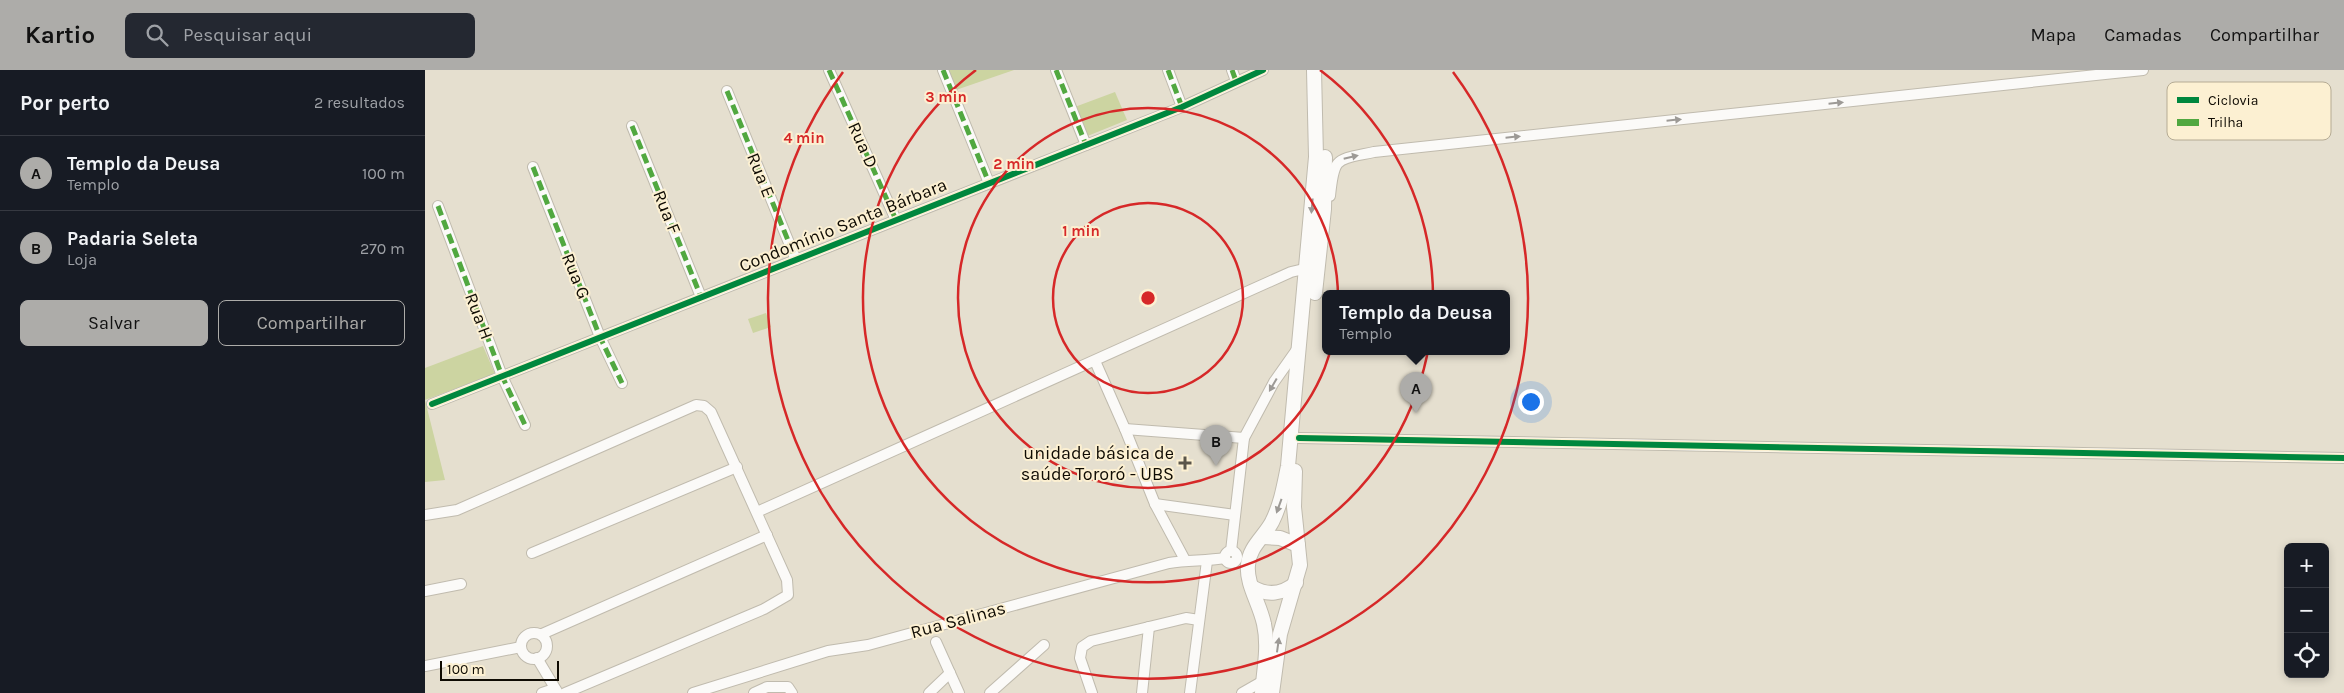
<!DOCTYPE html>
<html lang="pt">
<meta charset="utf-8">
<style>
body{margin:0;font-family:Karla,sans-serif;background:#242831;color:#f1f3f6}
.controls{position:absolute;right:15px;bottom:15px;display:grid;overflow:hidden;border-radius:8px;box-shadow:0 2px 8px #0003}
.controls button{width:45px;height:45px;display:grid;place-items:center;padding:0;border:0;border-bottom:1px solid #363941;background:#171b24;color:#f1f3f6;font:25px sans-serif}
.scale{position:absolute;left:15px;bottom:12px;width:119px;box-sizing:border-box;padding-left:5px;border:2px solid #0f0b03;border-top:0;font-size:14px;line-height:18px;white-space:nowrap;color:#0f0b03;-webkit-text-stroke:4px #fcf0d2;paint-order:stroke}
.you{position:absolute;left:1105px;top:331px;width:18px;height:18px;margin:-12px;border:4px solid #fff;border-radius:50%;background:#1a73e8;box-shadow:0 0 0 8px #1a73e833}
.badge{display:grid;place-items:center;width:32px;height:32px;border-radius:50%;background:#adaca9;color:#111;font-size:16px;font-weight:700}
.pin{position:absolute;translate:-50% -41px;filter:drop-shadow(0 1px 2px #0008)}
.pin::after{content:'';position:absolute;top:26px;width:18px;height:15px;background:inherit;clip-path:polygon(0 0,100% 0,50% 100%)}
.popup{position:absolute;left:897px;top:220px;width:188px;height:65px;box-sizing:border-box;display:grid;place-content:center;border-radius:8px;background:#171b24;filter:drop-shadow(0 1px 4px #0005);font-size:16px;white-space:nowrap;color:#9ea1a6}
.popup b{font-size:19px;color:#f1f3f6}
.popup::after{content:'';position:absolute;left:50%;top:100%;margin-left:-10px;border:10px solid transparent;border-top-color:#171b24}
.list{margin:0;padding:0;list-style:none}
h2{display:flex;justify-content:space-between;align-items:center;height:65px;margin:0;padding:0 20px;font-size:21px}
h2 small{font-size:16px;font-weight:400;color:#9ea1a6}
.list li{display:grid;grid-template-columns:32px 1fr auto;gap:15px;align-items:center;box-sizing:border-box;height:75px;padding:0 20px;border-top:1px solid #363941}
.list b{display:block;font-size:19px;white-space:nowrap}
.list p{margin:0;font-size:16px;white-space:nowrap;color:#9ea1a6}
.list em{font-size:16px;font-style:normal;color:#9ea1a6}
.actions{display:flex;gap:10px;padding:15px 20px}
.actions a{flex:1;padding:11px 0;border:1px solid #adaca9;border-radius:8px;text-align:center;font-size:18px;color:#adaca9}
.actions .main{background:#adaca9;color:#111}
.icon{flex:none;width:28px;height:28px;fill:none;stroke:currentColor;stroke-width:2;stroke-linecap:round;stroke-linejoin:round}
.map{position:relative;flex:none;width:1919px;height:623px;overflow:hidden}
header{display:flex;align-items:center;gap:30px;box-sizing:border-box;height:70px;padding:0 25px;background:#adaca9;color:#111}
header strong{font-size:24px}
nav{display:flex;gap:28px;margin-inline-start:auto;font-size:18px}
.search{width:350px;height:45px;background:#242831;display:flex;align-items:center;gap:12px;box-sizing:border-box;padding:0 18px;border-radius:8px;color:#9ea1a6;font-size:19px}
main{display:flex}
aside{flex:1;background:#171b24}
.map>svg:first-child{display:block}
.green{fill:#ccd4a1}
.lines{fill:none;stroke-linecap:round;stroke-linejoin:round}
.minor-casing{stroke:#c0bbae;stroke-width:12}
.major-casing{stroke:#c0bbae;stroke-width:16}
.minor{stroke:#fbfaf8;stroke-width:10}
.major{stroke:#fbfaf8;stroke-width:14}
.quiet{stroke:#51a840;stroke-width:5;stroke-dasharray:10 5;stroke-linecap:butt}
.cycleway-casing{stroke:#fcf0d2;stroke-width:9}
.cycleway{stroke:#00873e;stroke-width:6}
.oneway{fill:#9d9a96}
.ring{fill:none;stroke:#d62828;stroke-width:2.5}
.poi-dot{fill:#5a554a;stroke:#fcf0d2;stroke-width:2}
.labels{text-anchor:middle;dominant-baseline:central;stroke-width:4;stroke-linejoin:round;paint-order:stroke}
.street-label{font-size:18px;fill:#0f0b03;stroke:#fcf0d2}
.poi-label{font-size:18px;fill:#0f0b03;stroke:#fcf0d2;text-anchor:end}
.key{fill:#fcf0d2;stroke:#b5ab94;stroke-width:1}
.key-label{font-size:14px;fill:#0f0b03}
.centre{fill:#d62828;stroke:#fcf0d2;stroke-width:2.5}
.ring-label{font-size:15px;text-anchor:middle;font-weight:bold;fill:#d62828;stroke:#fcf0d2;stroke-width:4;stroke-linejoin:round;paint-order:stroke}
</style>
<header>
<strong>Kartio</strong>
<div class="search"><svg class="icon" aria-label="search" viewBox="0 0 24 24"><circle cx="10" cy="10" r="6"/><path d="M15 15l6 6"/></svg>Pesquisar aqui</div>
<nav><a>Mapa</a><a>Camadas</a><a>Compartilhar</a></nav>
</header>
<main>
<aside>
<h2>Por perto<small>2 resultados</small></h2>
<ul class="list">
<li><span class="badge">A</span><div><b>Templo da Deusa</b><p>Templo</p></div><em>100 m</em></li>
<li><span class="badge">B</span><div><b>Padaria Seleta</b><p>Loja</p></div><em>270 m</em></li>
</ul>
<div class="actions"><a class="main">Salvar</a><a>Compartilhar</a></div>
</aside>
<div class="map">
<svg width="1919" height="623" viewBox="0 0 1919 623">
<rect width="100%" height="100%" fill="#e5dfcf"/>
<!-- green -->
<g class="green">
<polygon points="520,0 589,0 528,21"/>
<polygon points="690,22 702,50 660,67 647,38"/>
<polygon points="341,243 346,257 328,263 323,249"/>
<polygon points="58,276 70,304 0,330 20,410 0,412 0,298"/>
</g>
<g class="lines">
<defs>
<g id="minor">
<polyline points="404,0 471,150"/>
<polyline points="518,0 564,113"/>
<polyline points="631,0 661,75"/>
<polyline points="743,0 757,37"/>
<polyline points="807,0 811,11"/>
<polyline points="302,21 371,190"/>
<polyline points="207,56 276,227"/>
<polyline points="108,97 175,267 197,313"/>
<path d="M905,126C909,86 911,90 949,82L1718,0"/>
<polyline points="13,136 77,306 100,355"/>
<polyline points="670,291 700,359 730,434 760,490"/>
<polyline points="7,334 757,37 838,0"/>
<polyline points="700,359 819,368"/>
<polyline points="874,368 1919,388"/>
<polyline points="730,434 810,445"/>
<polyline points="332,442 866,202 883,198"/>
<polyline points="0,445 32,440 271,335 279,336 286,342 362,510 363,525 339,539 140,623"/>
<circle cx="806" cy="487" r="6"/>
<polyline points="806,481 819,368 849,312 873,278"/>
<polyline points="107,483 312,397"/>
<polyline points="0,521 36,514"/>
<circle cx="109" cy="576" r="13"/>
<polyline points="117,564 342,465"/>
<polyline points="511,572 534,623"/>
<polyline points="112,588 133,623"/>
<polyline points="0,596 96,577"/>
<polyline points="117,623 129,619"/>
<path d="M268,623L403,581L443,575L744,493C763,490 781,491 800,488"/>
<polyline points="329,623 342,617 363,617 367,623"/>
<polyline points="504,623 525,603"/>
<polyline points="565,623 619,575"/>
<polyline points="667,623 655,588 657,577 666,571 761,548 774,550"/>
<polyline points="717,623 724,557"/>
<polyline points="765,623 782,491"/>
<polyline points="817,623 838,611"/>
</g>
<g id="major">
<polyline points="890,223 899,139 900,87"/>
<polyline points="838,467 855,468 873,475"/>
<path d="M827,517C842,526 858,524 871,513"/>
<path d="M837,623C839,600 844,576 839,554C835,534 821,514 823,495C824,477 839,467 847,452C856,434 859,416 863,396L891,87L889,0"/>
<polyline points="847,623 855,564 875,495 869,437 870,401"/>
</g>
</defs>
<!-- minor casing -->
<use href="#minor" class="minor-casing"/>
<!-- major casing -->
<use href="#major" class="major-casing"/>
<!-- minor -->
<use href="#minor" class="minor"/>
<!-- major -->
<use href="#major" class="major"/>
<!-- quiet -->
<g class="quiet">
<polyline points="404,0 471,150"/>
<polyline points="518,0 564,113"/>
<polyline points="631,0 661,75"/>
<polyline points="743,0 757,37"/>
<polyline points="807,0 811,11"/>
<polyline points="302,21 371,190"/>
<polyline points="207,56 276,227"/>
<polyline points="108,97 175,267 197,313"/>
<polyline points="13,136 77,306 100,355"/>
</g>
<defs>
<g id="cycleway">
<polyline points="7,334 757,37 838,0"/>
<polyline points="874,368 1919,388"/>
</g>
</defs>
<!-- cycleway casing -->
<use href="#cycleway" class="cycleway-casing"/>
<!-- cycleway -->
<use href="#cycleway" class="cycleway"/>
</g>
<!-- one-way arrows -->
<defs><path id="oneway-solid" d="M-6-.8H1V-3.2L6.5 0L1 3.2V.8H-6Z" transform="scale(1.25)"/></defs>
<g class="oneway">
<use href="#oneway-solid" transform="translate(1411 33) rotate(-6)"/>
<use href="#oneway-solid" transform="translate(1249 50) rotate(-6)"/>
<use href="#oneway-solid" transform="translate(1088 67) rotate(-6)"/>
<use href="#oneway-solid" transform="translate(926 87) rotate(-13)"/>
<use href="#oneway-solid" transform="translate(887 136) rotate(95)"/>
<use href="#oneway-solid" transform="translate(848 315) rotate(120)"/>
<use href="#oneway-solid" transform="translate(854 436) rotate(110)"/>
<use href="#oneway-solid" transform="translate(853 575) rotate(-82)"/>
</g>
<!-- distance rings -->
<g class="ring">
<circle cx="723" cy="228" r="95"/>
<circle cx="723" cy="228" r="190"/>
<path d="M895 0A285 285 0 1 1 551 0"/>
<path d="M1028 2A380 380 0 1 1 418 2"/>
</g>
<!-- markers -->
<path class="poi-dot" d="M757.5 385.5h5v5h5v5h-5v5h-5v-5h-5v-5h5z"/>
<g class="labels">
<!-- street labels -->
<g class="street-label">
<text transform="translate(438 75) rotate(66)">Rua D</text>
<text transform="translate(336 105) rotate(68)">Rua E</text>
<text transform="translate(242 142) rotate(68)">Rua F</text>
<text transform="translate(418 155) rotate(-22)">Condomínio Santa Bárbara</text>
<text transform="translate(151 206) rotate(68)">Rua G</text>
<text transform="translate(54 246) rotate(69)">Rua H</text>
<text transform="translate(533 550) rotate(-15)">Rua Salinas</text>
</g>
<!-- poi labels -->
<g class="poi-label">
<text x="749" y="383">unidade básica de<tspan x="749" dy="21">saúde Tororó - UBS</tspan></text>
</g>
</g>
<!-- legend -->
<rect x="1742" y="12" width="164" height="58" rx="8" class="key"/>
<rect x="1752" y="27" width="22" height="6" fill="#00873e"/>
<rect x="1752" y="49" width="22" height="7" fill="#51a840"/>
<g class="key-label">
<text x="1783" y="35">Ciclovia</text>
<text x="1783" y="57">Trilha</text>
</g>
<circle cx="723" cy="228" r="8" class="centre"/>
<g class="ring-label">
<text x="521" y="32">3 min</text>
<text x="379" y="73">4 min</text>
<text x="589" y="99">2 min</text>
<text x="656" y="166">1 min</text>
</g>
</svg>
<div class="controls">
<button>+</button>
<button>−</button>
<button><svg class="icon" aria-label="locate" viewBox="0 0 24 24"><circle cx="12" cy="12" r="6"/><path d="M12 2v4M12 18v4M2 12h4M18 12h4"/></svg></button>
</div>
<div class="scale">100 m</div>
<div class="you"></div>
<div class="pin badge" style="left:991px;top:343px">A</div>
<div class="popup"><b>Templo da Deusa</b>Templo</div>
<div class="pin badge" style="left:791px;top:396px">B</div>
</div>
</main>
